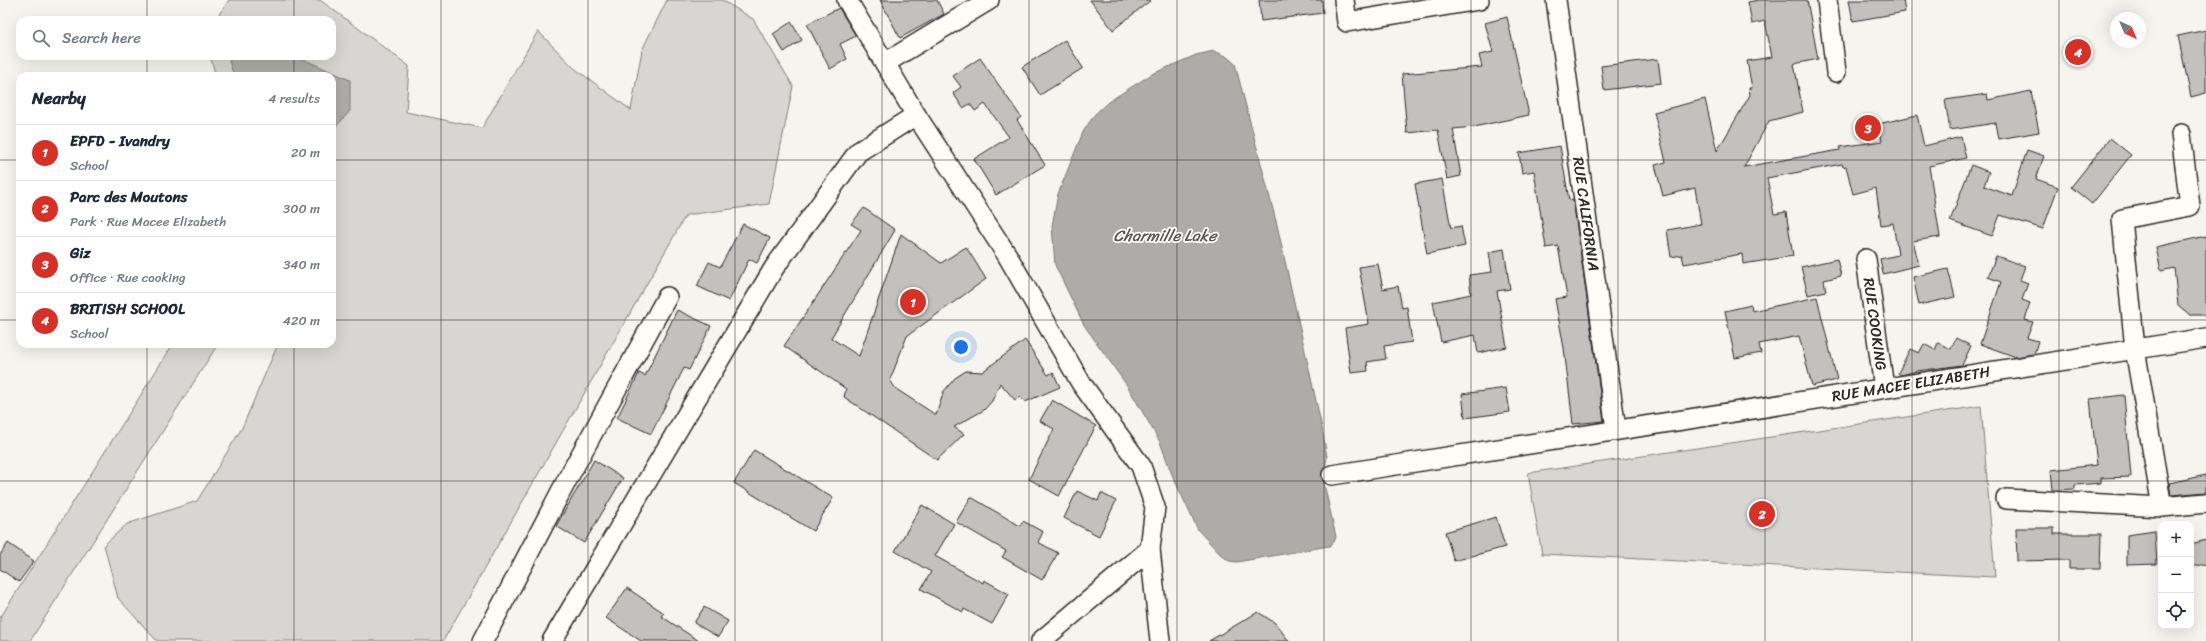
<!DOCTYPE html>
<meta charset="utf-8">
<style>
body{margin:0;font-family:Sriracha,sans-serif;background:#f6f6f7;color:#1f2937}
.controls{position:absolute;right:12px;bottom:12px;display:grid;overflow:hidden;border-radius:8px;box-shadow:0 4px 16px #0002}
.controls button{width:36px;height:36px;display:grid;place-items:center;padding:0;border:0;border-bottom:1px solid #e0e1e3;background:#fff;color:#1f2937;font:20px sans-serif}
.compass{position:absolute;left:2110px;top:12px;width:36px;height:36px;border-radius:50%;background:#fff;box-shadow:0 4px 16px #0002;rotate:136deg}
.you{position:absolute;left:961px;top:347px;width:14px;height:14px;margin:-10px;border:3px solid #fff;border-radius:50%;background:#1a73e8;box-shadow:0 0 0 6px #1a73e833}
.badge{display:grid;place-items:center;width:26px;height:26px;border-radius:50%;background:#d93025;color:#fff;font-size:13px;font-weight:700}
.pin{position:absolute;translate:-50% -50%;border:2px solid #fff;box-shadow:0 1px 4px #0006}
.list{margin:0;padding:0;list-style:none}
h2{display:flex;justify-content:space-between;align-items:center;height:52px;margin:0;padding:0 16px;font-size:17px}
h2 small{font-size:13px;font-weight:400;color:#747a83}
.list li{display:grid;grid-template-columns:26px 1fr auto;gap:12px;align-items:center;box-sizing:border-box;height:56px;padding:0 16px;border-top:1px solid #e0e1e3}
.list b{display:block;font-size:15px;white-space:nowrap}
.list p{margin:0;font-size:13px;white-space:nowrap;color:#747a83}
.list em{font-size:13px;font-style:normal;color:#747a83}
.icon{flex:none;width:22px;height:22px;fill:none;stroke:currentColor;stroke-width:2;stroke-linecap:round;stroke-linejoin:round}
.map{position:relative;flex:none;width:2206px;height:641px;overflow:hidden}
.search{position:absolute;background:#fff;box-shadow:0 4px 16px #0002;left:16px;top:16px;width:320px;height:44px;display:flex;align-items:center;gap:10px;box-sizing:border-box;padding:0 14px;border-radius:12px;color:#747a83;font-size:15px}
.panel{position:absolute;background:#fff;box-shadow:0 4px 16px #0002;left:16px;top:72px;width:320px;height:276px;border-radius:12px}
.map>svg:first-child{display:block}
.green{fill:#d7d6d2;stroke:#81807e}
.water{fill:#adaca9;stroke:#797877}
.building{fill:#c2c1be;stroke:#2b2b2b}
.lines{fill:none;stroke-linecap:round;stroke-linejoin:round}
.street-casing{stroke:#2b2b2b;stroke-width:22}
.street{stroke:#fdfcf7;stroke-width:19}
.grid{fill:none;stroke:#2b2b2b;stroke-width:1;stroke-opacity:0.55}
.labels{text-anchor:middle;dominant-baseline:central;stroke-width:3.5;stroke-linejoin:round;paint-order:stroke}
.street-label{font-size:15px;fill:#2b2b2b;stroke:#fdfcf7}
.water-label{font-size:16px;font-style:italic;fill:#585857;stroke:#fdfcf7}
</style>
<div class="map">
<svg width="2206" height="641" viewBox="0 0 2206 641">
<rect width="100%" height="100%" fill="#f5f4ef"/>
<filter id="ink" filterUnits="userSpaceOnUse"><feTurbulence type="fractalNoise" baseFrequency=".025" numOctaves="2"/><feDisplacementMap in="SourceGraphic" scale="8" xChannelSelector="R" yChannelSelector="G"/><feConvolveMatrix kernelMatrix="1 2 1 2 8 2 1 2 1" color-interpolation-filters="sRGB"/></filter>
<g filter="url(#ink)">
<!-- green -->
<g class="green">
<polygon points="229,0 320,0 409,66 406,112 482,128 538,31 574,68 631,110 642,50 667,0 722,0 753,19 793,86 769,204 686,215 443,641 157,641 118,598 104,545 127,524 197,501 242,428 278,344 332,344 332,76 216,76 210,56 332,56 332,20 215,20"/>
<polygon points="173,344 218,344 30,641 0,641 0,618"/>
<polygon points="1981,406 1995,577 1542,554 1528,473"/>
</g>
<!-- water -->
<g class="water">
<polygon points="1214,51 1226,56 1235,64 1277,225 1322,428 1327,457 1323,479 1336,537 1334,542 1329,546 1237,562 1229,561 1220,554 1198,530 1173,477 1160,442 1128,387 1084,325 1055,265 1052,226 1058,194 1083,132 1095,114 1108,102 1152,74 1196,55"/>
<polygon points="234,56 296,56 350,80 350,111 332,131 332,76 234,76 229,61"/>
</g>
<!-- building -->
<g class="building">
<polygon points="880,0 937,0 944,14 900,38"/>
<polygon points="1090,0 1151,0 1113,30"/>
<polygon points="1259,0 1322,0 1323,13 1261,21"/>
<polygon points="1759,0 1807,0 1818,59 1794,64 1803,112 1769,121 1744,167 1840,150 1840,147 1882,141 1878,124 1917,115 1924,146 1961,137 1966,158 1929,166 1940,237 1913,241 1919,265 1883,274 1880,259 1898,255 1893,223 1881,225 1876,188 1853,194 1846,166 1843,167 1842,164 1767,178 1774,214 1786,212 1793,256 1743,264 1742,254 1684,264 1682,255 1671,257 1667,230 1701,224 1695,188 1663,196 1655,165 1666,162 1654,112 1705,99 1717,151 1750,95 1749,88 1752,88 1747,61 1772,57 1765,21 1752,24 1748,2"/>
<polygon points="1849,0 1903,0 1905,12 1853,21"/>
<polygon points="839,8 856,36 840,44 847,59 830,69 807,24"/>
<polygon points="1507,17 1529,115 1474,127 1453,129 1461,176 1447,179 1438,130 1407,133 1402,74 1482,67 1479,55 1493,52 1485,23"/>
<polygon points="791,22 802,40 784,52 773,34"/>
<polygon points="2206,30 2206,93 2191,97 2178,36"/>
<polygon points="1065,40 1083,68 1040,95 1022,67"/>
<polygon points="980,58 1021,117 1017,120 1045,165 996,195 974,159 1009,137 985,104 975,111 970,104 963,108 953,93 961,87 953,76"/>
<polygon points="1658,59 1661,83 1604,90 1601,66"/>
<polygon points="2031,91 2039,132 1999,139 1996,123 1950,130 1945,100 1987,94 1988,100"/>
<polygon points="2110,138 2131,155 2092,204 2071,187"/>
<polygon points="1560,146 1569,200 1573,199 1604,421 1573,424 1564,348 1555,299 1567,297 1558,246 1546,248 1534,171 1522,173 1519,153"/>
<polygon points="2027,150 2044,156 2036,179 2058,187 2043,229 2000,215 1992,236 1950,221 1971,165 1989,172 1984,186 2012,196"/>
<polygon points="1442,179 1451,228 1461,226 1465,246 1427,254 1415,184"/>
<polygon points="864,208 895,230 831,338 859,356 901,234 941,263 966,247 986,279 907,336 890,380 896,389 936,415 944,391 955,378 966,371 982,372 1025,340 1048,375 1053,372 1060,387 1025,402 1020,397 1015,400 1000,383 992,401 984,410 954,427 964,434 937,460 844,397 846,389 784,346 861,230 851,224"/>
<polygon points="743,224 770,238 757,263 749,259 729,301 697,286 709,262 720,267"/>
<polygon points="2206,236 2206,315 2190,315 2178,305 2174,268 2161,271 2156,247"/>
<polygon points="1504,249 1510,289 1497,291 1507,347 1478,353 1475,335 1441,342 1433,302 1471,294 1469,275 1492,272 1489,252"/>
<polygon points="1996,256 2025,266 2020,280 2028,283 2022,300 2030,303 2025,320 2033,322 2027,338 2038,341 2034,354 2016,357 1980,344 2001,282 1988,277"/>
<polygon points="1837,259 1841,276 1824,280 1826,291 1808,295 1801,267"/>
<polygon points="1378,264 1383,289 1398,286 1402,308 1407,307 1412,342 1384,346 1386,359 1367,362 1368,371 1351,373 1345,328 1369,324 1359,267"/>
<polygon points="1948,269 1955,297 1919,305 1913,277"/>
<polygon points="1817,297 1837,380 1812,386 1799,336 1759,344 1761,353 1735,358 1725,311 1751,305 1752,311"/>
<polygon points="677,310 711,326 689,370 684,368 651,434 617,418 639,373 645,376"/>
<polygon points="1956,338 1971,346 1962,365 1917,371 1901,375 1898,373 1910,349 1919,353 1924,344 1935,350 1938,343 1951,349"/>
<polygon points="1506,388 1510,412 1465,418 1462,394"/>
<polygon points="2124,395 2131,477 2101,478 2101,483 2075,485 2075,489 2053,490 2051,470 2097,465 2090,399"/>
<polygon points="1052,400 1096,426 1059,496 1029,479 1054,429 1040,421"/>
<polygon points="754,450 833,498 813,531 734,483"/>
<polygon points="594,460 623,478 584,543 556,526"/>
<polygon points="2206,475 2206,492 2171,495 2169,483"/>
<polygon points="1077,491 1098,501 1101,493 1116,501 1099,536 1064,518"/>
<polygon points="971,497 1020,526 1023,521 1043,532 1038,542 1058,553 1042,580 1002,557 1006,551 956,522"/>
<polygon points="922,505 954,524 935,556 983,583 984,580 1009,594 992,624 964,609 963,612 921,589 931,572 895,551"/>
<polygon points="1496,517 1505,547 1454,561 1445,532"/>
<polygon points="2016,528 2054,528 2054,534 2101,534 2100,569 2069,569 2069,560 2017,561"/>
<polygon points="2155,531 2157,564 2127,565 2127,535"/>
<polygon points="2206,540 2206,564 2191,567 2191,544"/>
<polygon points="8,543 34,561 19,582 0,569 0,555"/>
<polygon points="627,588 664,613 661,616 699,641 641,641 606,618"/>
<polygon points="704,607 728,621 718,637 694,623"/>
<polygon points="1258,612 1275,623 1289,641 1209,641"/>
</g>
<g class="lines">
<defs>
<g id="street">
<polyline points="847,0 916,115 1007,255 1081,383 1141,466 1155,507 1150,549 1041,641"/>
<polyline points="1344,0 1347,22 1479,0"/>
<polyline points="1556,0 1616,429"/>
<polyline points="1827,0 1836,72"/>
<polyline points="885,63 989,0"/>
<polyline points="1866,259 1884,388"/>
<polyline points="1332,475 2206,338"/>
<polyline points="2006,499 2162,507 2135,349 2122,219 2190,206 2181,134"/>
<polyline points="2162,507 2206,503"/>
<polyline points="1150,549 1160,641"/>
<polyline points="483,641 568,478 667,297"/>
<polyline points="552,641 774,268 858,152 916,115"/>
</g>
</defs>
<!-- street casing -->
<use href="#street" class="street-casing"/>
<!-- street -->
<use href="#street" class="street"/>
</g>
</g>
<!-- grid -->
<path class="grid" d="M147,0V20M294,0V20M441,0V641M588,0V641M735,0V641M882,0V641M1029,0V641M1177,0V641M1324,0V641M1471,0V641M1618,0V641M1765,0V641M1912,0V641M2059,0V641M147,56V76M294,56V76M0,160H20M332,160H2206M0,320H20M332,320H2206M147,344V641M294,344V641M0,481H2206"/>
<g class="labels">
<!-- street labels -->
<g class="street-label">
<text transform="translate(1586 214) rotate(82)">RUE CALIFORNIA</text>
<text transform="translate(1875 324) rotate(82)">RUE COOKING</text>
<text transform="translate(1911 384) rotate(-9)">RUE MACEE ELIZABETH</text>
</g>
<!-- water labels -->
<g class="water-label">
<text x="1165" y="235">Charmille Lake</text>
</g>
</g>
</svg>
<div class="controls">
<button>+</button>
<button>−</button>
<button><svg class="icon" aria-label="locate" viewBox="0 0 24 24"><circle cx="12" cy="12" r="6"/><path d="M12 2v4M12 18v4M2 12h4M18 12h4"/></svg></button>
</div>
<svg class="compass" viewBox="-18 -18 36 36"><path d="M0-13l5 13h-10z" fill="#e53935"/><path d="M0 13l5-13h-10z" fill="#747a83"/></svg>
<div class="you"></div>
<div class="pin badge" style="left:913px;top:302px">1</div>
<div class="pin badge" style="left:1762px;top:514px">2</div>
<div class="pin badge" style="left:1868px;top:128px">3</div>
<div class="pin badge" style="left:2078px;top:52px">4</div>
<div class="search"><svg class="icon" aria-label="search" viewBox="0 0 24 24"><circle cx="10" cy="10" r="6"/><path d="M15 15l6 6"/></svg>Search here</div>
<section class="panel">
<h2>Nearby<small>4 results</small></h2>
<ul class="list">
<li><span class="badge">1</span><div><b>EPFD - Ivandry</b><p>School</p></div><em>20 m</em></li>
<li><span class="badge">2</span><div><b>Parc des Moutons</b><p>Park · Rue Macee Elizabeth</p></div><em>300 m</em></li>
<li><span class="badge">3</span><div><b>Giz</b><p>Office · Rue cooking</p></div><em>340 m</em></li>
<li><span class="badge">4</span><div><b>BRITISH SCHOOL</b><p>School</p></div><em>420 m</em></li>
</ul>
</section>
</div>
